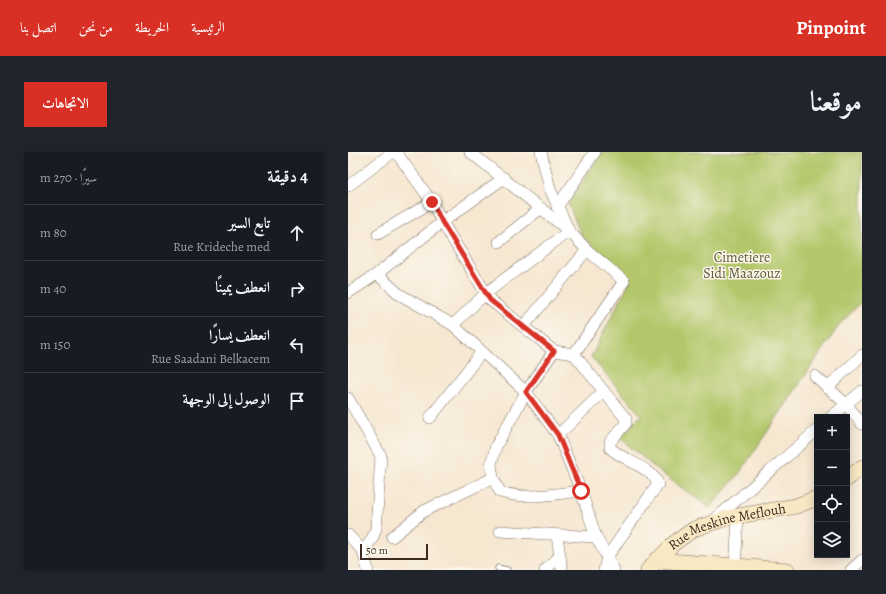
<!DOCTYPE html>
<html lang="ar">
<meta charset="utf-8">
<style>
body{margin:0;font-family:Alegreya,Amiri,serif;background:#20242c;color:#f1f3f6;direction:rtl}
.controls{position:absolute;right:12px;bottom:12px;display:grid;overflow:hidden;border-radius:0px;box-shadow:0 2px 10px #0003}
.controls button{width:36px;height:36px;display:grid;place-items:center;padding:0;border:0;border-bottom:1px solid #363941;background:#171b24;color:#f1f3f6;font:20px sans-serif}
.scale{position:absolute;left:12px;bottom:10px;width:68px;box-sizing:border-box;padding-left:4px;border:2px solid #3b2a1e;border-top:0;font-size:11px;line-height:14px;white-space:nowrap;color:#3b2a1e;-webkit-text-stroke:3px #fbf7ec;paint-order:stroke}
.stop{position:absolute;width:12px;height:12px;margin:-9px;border:3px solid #d93025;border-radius:50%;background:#fff}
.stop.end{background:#d93025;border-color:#fff;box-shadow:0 1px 4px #0008}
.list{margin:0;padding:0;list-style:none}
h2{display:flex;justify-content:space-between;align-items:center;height:52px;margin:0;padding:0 16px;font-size:17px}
h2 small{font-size:13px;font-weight:400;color:#9ea1a6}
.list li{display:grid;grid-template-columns:26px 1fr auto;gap:12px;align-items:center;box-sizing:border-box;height:56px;padding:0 16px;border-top:1px solid #363941}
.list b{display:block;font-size:15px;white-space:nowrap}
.list p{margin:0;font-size:13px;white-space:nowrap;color:#9ea1a6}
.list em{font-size:13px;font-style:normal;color:#9ea1a6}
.icon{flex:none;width:22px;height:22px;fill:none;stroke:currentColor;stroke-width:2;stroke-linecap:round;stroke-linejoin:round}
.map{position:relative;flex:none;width:514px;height:418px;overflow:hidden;direction:ltr;border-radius:0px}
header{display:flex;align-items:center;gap:24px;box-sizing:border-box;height:56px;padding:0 20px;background:#d93025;color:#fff}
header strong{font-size:19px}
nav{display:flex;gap:22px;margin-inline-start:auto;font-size:14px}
.intro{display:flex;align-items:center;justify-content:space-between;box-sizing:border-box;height:96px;padding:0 24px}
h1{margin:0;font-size:28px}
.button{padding:10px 18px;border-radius:0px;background:#d93025;color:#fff;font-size:14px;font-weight:700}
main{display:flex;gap:24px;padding:0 24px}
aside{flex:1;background:#171b24;border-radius:0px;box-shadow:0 2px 10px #0003}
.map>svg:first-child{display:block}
.green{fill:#b3c76b;stroke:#777844}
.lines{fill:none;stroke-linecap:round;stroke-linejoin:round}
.lane-casing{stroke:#7c6c5d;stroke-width:7}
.street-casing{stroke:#7c6c5d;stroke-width:12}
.secondary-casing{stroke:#7c6c5d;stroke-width:16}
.lane{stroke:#fff;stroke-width:5.5}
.street{stroke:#fff;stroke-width:11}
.secondary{stroke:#f8e8c3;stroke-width:15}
.route{stroke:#d93025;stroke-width:5}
.labels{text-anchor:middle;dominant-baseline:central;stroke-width:3;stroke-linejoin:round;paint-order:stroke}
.park-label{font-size:14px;fill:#5f5935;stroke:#fbf7ec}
.street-label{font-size:14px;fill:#3b2a1e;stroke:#fbf7ec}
</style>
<header>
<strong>Pinpoint</strong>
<nav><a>الرئيسية</a><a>الخريطة</a><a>من نحن</a><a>اتصل بنا</a></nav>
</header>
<div class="intro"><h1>موقعنا</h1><a class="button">الاتجاهات</a></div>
<main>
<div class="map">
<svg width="514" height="418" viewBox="0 0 514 418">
<rect width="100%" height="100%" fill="#fbf7ec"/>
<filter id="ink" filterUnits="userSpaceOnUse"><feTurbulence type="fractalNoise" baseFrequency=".025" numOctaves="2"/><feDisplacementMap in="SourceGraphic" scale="8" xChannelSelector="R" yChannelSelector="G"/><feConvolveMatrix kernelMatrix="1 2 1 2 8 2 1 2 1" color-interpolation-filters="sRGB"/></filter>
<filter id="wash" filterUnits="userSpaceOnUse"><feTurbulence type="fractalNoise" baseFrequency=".012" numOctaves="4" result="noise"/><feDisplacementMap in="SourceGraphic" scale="16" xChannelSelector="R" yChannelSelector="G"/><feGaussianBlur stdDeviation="0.9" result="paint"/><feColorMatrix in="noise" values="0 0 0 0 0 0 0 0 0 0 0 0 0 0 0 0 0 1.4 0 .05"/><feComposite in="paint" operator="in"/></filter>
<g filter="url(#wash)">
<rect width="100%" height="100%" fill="#f6e7d1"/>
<!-- green -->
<polygon class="green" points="254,0 514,0 514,149 492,172 390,323 362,356 312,320 272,286 293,263 243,205 282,129 233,83 220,51"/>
</g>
<g filter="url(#ink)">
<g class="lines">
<defs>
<polyline id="lane" points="150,416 159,418"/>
<g id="street">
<polyline points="48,0 84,50 94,70 142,148 206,199"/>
<polyline points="0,34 45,0"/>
<polyline points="209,55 247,0"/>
<polyline points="30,82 84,50"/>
<polyline points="151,90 193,56"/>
<polyline points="29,122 51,142 105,173 178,240 210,283 233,339 248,385 266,418"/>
<polyline points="0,141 29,122 94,70 156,26"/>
<polyline points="105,173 138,141 221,79 202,37 193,0"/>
<polyline points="176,174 239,98"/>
<path d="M226,202L278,267V271L262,290V296C275,308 306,317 310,332L259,405L256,418"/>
<polyline points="467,224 498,252 514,272"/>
<polyline points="479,236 514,203"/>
<polyline points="0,246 33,304 28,377 24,387 15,399"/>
<polyline points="483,265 514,239"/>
<polyline points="82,266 133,201"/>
<polyline points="210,283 256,239"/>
<path d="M145,326L152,340C179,348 206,342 233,339"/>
<polyline points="366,368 469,278"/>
<polyline points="152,379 248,385"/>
<polyline points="0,383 15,399 20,418"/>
<polyline points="209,384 214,418"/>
<polyline points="44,385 76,359 145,326 143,312 148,294 178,240 206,199 226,202 276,129 239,98 221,79 122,0"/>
<polyline points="197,418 211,405"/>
<polyline points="387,418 390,364"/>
<polyline points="503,418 514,408"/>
</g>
<g id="secondary">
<polyline points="499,327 514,315"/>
<polyline points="308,408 439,418"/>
<path id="s1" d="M300,418L325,392L346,377L379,366L448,354L469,346"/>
</g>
</defs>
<!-- lane casing -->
<use href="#lane" class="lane-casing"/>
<!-- street casing -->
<use href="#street" class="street-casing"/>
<!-- secondary casing -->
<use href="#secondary" class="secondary-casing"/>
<!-- lane -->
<use href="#lane" class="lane"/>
<!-- street -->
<use href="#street" class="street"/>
<!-- secondary -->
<use href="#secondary" class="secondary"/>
</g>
</g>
<g class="lines" filter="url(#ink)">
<!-- route -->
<polyline class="route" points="84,50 94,70 142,148 206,199 178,240 210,283 233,339"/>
</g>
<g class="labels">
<!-- park labels -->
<g class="park-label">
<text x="394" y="105">Cimetiere<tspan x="394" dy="16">Sidi Maazouz</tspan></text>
</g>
<!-- street labels -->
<g class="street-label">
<text stroke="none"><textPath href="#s1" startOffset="94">Rue Meskine Meflouh</textPath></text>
</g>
</g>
</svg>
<div class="controls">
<button>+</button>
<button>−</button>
<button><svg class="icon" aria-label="locate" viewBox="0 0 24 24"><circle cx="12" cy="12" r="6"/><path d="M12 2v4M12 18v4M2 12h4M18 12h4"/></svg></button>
<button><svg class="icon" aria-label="layers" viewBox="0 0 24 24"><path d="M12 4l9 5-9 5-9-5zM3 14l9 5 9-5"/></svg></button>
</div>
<div class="scale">50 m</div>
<div class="stop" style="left:233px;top:339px"></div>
<div class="stop end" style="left:84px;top:50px"></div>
</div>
<aside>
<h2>4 دقيقة<small>سيرًا · 270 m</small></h2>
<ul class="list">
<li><svg class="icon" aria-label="ahead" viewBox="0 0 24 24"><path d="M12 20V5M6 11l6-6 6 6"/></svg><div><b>تابع السير</b><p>Rue Krideche med</p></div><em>80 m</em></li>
<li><svg class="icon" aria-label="right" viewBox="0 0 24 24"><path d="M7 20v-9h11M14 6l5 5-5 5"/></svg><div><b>انعطف يمينًا</b></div><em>40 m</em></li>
<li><svg class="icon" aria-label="left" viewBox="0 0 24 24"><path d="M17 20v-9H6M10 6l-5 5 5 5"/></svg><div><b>انعطف يسارًا</b><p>Rue Saadani Belkacem</p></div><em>150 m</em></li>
<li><svg class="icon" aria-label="arrive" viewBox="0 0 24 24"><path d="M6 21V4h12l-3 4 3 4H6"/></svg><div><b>الوصول إلى الوجهة</b></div></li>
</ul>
</aside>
</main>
